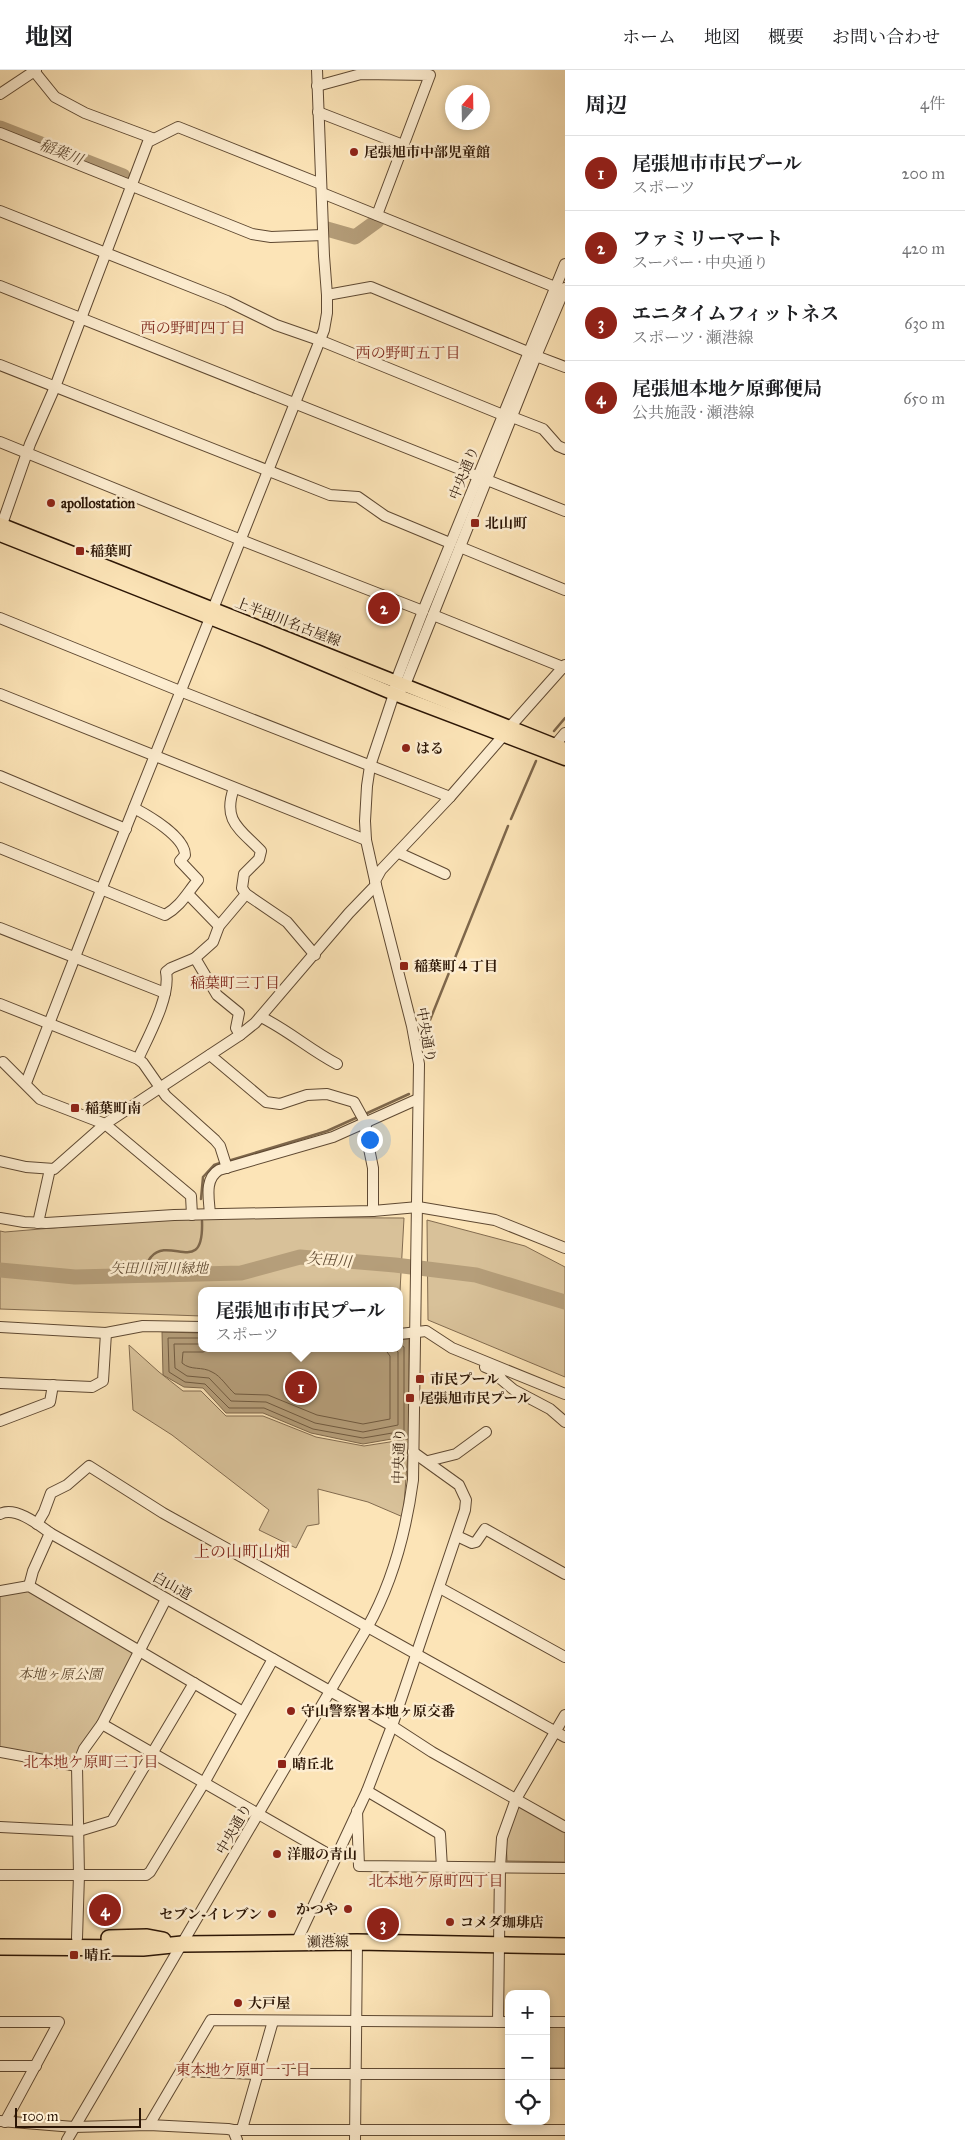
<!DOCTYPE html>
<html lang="ja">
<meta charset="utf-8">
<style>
body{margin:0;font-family:"IM FELL Great Primer","Noto Serif JP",serif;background:#f6f6f6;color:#202124}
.controls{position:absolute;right:15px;bottom:15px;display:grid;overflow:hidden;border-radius:10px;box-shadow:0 2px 8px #0003}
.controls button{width:45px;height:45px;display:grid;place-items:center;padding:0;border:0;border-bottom:1px solid #e0e0e0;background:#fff;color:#202124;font:25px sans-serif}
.compass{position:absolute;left:445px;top:15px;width:45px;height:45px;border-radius:50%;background:#fff;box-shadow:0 2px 8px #0003;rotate:20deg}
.scale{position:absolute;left:15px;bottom:12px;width:126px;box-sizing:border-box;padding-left:5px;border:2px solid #2b1505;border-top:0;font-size:14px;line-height:18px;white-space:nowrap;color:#2b1505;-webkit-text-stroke:4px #fdedd0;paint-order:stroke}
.you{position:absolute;left:369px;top:1069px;width:18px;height:18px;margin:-12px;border:4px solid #fff;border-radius:50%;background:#1a73e8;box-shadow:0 0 0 8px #1a73e833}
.badge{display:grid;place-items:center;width:32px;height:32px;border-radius:50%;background:#8f2418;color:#fff;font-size:16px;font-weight:700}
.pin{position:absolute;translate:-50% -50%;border:2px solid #fff;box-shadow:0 1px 5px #0006}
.popup{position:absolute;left:198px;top:1217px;width:205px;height:65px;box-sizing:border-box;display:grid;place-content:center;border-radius:10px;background:#fff;filter:drop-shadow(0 1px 4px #0005);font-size:16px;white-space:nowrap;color:#757577}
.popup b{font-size:19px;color:#202124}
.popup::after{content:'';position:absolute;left:50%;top:100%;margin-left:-10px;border:10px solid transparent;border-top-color:#fff}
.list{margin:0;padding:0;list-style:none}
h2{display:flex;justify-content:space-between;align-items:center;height:65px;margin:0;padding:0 20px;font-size:21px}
h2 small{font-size:16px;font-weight:400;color:#757577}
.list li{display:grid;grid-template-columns:32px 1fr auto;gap:15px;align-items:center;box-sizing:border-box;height:75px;padding:0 20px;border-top:1px solid #e0e0e0}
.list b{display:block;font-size:19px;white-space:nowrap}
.list p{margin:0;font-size:16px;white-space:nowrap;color:#757577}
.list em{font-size:16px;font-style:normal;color:#757577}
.icon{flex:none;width:28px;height:28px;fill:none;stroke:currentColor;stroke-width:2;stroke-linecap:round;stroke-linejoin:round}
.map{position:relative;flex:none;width:565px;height:2070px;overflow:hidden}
header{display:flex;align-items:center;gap:30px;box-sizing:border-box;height:70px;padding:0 25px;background:#fff;border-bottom:1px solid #e0e0e0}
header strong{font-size:24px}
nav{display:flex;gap:28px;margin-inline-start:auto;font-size:18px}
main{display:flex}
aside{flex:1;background:#fff}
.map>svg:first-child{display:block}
.green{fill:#d8c199;stroke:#826b4f}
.water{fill:#b59e7a;stroke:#7e674b}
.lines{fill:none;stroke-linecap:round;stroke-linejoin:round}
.shore{stroke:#705a40;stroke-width:1}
.stream{stroke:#7e674b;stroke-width:2.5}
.river{stroke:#b59e7a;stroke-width:15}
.minor-casing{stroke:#5f4932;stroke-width:12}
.major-casing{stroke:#2b1505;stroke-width:15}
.highway-casing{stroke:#2b1505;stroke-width:18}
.minor{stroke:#fdedd0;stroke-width:10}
.major{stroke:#fce4b7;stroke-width:12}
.highway{stroke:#fce4b7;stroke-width:15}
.poi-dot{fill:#8f2418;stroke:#fdedd0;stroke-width:2}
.labels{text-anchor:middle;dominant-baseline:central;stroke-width:5;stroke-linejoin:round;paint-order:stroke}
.poi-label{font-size:14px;font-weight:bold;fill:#2b1505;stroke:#fdedd0;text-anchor:start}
.street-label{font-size:14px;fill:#2b1505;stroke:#fdedd0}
.park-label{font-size:14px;font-style:italic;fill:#5f4931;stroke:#fdedd0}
.water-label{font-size:15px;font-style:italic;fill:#624c34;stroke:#fdedd0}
.neighbourhood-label{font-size:15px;fill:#7a1f14;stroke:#fdedd0}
.quarter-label{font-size:16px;fill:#7a1f14;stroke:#fdedd0}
</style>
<header>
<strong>地図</strong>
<nav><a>ホーム</a><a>地図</a><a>概要</a><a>お問い合わせ</a></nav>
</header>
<main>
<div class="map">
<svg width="565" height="2070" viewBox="0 0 565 2070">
<rect width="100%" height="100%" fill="#fce4b7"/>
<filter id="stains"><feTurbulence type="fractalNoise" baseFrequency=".004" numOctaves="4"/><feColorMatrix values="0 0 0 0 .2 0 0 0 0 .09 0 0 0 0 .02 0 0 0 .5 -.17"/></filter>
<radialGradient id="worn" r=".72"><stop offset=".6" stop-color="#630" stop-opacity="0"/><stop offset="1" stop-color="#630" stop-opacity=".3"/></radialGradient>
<!-- green -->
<g class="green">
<polygon points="182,1147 404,1148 400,1221 202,1221 202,1246 0,1239 0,1161 5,1162"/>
<polygon points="427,1150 525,1176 565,1197 565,1307 428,1250"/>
<polygon points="129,1275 159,1302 183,1321 201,1321 226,1346 263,1346 316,1367 364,1376 409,1369 403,1447 368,1432 318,1419 319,1454 307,1456 296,1478 259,1460 269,1440 172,1365 133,1340"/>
<polygon points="29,1516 140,1581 77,1696 0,1682 0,1521"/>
<polygon points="517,1733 565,1760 565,1792 507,1791 506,1769"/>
<rect x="546" y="1956" width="19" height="42"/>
</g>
<!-- water -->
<polygon class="water" points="162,1262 202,1263 202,1278 400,1278 400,1269 409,1269 409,1366 363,1374 311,1363 263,1343 226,1343 203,1318 184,1317 163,1305"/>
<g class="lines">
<!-- shore -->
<g class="shore">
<polyline points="202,1268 168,1268 169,1302 185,1312 205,1314 229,1338 264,1338 313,1359 363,1368 404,1361 404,1277 400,1274"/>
<polyline points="202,1274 174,1274 175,1298 187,1306 209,1308 231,1331 266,1332 315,1353 363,1362 398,1355 398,1282 394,1278"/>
<path d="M213,1278L203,1282H183L182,1293C191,1301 202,1296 212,1302C221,1306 227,1317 235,1324L268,1325L317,1345L363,1354L390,1349V1286L384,1278"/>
</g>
<!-- stream -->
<g class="stream">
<polyline points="554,661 565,648"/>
<polyline points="511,749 536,691"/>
<polyline points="433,989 428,955 508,756"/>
<polyline points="363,1045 409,1024"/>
<polyline points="228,1091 327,1061 358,1047"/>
<polyline points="201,1129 203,1107 214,1095 223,1092"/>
<path d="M144,1205C146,1200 147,1191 151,1187C170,1165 204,1208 202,1151"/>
</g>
<!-- river -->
<g class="river">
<polyline points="0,58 123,106"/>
<polyline points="327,159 355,167 377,151"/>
<polyline points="0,1200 75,1207 241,1203 300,1187 395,1195 476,1205 565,1232"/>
</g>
<defs>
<g id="minor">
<polyline points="34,1 55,27 85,43 152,68"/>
<polyline points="317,16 361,4 430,5 377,145"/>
<polyline points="0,24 36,0"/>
<polyline points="318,42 403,75"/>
<polyline points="0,63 252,164 271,167 323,165"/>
<polyline points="322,123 555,217"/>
<polyline points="0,141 227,231 276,255 319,270 503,345"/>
<polyline points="0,216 565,441"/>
<polyline points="327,225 371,217 528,282"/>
<polyline points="536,286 565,297"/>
<polyline points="0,295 330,425 358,427 385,446 450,473"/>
<polyline points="512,347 543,359 558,376 565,379"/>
<polyline points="0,372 241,470 423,541"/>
<polyline points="0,460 30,374 55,317 148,72 178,57 321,114"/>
<polyline points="460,477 565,520"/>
<polyline points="213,539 324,260 327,243 327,225 324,186 317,0"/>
<polyline points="433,545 565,598"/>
<polyline points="0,548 180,621 450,727"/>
<polyline points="401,619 405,615 534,291 565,218"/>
<polyline points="0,624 366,770"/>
<polyline points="509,658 565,595"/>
<polyline points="555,675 565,663"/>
<polyline points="0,706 126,759"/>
<path d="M234,718C222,751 240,759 261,781L259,789L244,804L242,818L246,824L287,852L315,885"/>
<path d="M0,778L165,845C181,836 187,823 198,810L180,791L185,785C185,767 149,746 134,738"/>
<polyline points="399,783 445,804"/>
<polyline points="375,811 381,800 450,727 503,666"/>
<polyline points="188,824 219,856"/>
<polyline points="0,858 165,923"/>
<polyline points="195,888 217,925 239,943 236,958 240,965"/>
<polyline points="0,934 138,989 143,993 166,1026 215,1070 220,1076 227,1098"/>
<path d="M261,947C288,960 310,980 337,994"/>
<polyline points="210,985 266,1032 280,1034 307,1025 327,1024 354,1032 365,1052"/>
<path d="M138,989C148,967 171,926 166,902L171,898L195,888L213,872L219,856L246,824"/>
<polyline points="3,992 40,1029 105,1054 117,1064 191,1126 192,1145"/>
<polyline points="26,1013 101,820 210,548"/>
<polyline points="367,1052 365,1059 373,1098 373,1141"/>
<polyline points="0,1091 26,1097 54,1099 105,1054 240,965 255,953 349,843 376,815"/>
<path d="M210,1144C209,1129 204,1109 219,1100L333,1067L418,1029"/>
<polyline points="0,1148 24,1152 46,1153 174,1145 373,1141 418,1137 495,1150 565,1178"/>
<polyline points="38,1153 50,1099"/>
<polyline points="0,1257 106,1263 143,1256 202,1257"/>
<polyline points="400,1264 426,1261 452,1278 565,1324"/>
<polyline points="485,1297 497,1302 502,1310 514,1320 550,1339 565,1352"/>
<polyline points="0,1313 92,1317 103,1311 106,1263"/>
<polyline points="0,1351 50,1332 53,1315"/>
<polyline points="428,1391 456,1384 486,1362"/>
<path d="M0,1444C15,1436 38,1454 50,1463L392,1656L432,1682L565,1757"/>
<polyline points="37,1454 44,1442 51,1423 67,1415 89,1396 163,1443 565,1667"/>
<polyline points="457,1466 472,1473 476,1472 485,1459 565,1504"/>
<polyline points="29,1516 33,1501 50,1463"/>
<polyline points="440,1518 565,1587"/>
<polyline points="0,1521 29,1516 243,1642"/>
<polyline points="102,1654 335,1788"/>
<polyline points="0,1682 77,1696"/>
<polyline points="367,1721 440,1764 442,1798"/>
<polyline points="357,1741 359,1796 565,1798"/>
<polyline points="0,1757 79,1761 112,1751 194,1613"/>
<polyline points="0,1805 146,1805 150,1802 204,1713 273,1589"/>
<polyline points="77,1868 79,1805 77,1696 84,1679 102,1654 166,1529"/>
<polyline points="296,1873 367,1721 392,1656 465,1440 466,1430 459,1415 413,1382"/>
<polyline points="0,1952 59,1952 5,2052"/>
<polyline points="498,1952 500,1798 502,1768 516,1729 565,1645"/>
<polyline points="546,1952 565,1952"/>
<polyline points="0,1996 36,1996"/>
<polyline points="182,2001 259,2004 509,2004"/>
<polyline points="546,2004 565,2004"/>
<polyline points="0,2051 74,2057 149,2055 228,2059 233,2060 237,2070"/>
<polyline points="149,2055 211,1950 509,1952"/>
<polyline points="242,2059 273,1951"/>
<polyline points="233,2060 565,2060"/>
<path d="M67,2070L367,1558C393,1512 406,1462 413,1410L419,994L412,956L376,815L366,770L365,751L367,716L370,696L394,624L396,611L423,541L565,194"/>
<polyline points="355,2070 357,1872"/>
</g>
<g id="major">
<polyline points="0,454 565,679"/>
<polyline points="0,465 263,569 394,624 565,689"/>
</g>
<g id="highway">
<polyline points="109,1868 147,1867 163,1870"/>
<polyline points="0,1877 143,1878 182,1874 357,1872 565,1876"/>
</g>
</defs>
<!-- minor casing -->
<use href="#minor" class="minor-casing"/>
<!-- major casing -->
<use href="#major" class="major-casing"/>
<!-- highway casing -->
<use href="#highway" class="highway-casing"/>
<!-- minor -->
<use href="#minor" class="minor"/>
<!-- major -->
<use href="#major" class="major"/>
<!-- highway -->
<use href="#highway" class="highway"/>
</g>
<!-- markers -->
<g class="poi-dot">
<circle cx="354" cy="82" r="5"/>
<circle cx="51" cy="433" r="5"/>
<rect x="470" y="448" width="10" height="10" rx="2.5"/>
<rect x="75" y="476" width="10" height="10" rx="2.5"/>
<circle cx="406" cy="678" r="5"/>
<rect x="399" y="891" width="10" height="10" rx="2.5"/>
<rect x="70" y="1033" width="10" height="10" rx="2.5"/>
<rect x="415" y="1304" width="10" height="10" rx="2.5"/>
<rect x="405" y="1323" width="10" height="10" rx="2.5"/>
<circle cx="291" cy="1641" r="5"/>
<rect x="277" y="1689" width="10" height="10" rx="2.5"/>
<circle cx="277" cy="1784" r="5"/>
<circle cx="348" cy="1839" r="5"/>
<circle cx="272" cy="1844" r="5"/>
<circle cx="450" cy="1852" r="5"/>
<rect x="69" y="1880" width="10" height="10" rx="2.5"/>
<circle cx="238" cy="1933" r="5"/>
</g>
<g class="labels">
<!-- poi labels -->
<g class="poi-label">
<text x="364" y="82">尾張旭市中部児童館</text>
<text x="61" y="433">apollostation</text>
<text x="485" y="453">北山町</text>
<text x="90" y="481">稲葉町</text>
<text x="416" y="678">はる</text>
<text x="414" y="896">稲葉町４丁目</text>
<text x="85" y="1038">稲葉町南</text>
<text x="430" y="1309">市民プール</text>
<text x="420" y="1328">尾張旭市民プール</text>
<text x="301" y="1641">守山警察署本地ヶ原交番</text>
<text x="292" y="1694">晴丘北</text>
<text x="287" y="1784">洋服の青山</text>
<text x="338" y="1839" text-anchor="end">かつや</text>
<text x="262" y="1844" text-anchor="end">セブン-イレブン</text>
<text x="460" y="1852">コメダ珈琲店</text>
<text x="84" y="1885">晴丘</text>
<text x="248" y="1933">大戸屋</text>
</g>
<!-- street labels -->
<g class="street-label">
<text transform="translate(464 403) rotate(-68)">中央通り</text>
<text transform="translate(288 552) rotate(21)">上半田川名古屋線</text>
<text transform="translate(426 965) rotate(80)">中央通り</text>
<text transform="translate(399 1386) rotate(-88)">中央通り</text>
<text transform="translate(172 1516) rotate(29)">白山道</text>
<text transform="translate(234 1759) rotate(-60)">中央通り</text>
<text transform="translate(328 1872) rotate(-1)">瀬港線</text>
</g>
<!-- park labels -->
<g class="park-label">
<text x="159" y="1198">矢田川河川緑地</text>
<text x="60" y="1604">本地ヶ原公園</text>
</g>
<!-- water labels -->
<g class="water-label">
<text transform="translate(61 82) rotate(22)">稲葉川</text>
<text transform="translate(329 1190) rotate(5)">矢田川</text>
</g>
<!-- neighbourhood labels -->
<g class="neighbourhood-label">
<text x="193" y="258">西の野町四丁目</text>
<text x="408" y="283">西の野町五丁目</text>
<text x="235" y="913">稲葉町三丁目</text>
<text x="91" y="1692">北本地ケ原町三丁目</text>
<text x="436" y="1811">北本地ケ原町四丁目</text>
<text x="243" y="2000">東本地ケ原町一丁目</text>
</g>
<!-- quarter labels -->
<g class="quarter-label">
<text x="242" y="1481">上の山町山畑</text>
</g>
</g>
<rect width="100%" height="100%" filter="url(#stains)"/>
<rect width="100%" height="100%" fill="url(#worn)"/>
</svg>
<div class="controls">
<button>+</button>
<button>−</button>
<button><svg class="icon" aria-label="locate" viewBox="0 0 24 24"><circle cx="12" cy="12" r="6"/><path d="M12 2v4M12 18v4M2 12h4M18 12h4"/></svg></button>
</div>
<svg class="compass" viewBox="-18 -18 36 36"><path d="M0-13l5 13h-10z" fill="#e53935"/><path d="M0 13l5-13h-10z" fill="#757577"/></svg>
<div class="scale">100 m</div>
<div class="you"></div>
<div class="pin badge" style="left:301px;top:1317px">1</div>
<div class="popup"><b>尾張旭市市民プール</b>スポーツ</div>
<div class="pin badge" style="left:384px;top:538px">2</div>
<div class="pin badge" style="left:383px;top:1854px">3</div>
<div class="pin badge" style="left:105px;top:1840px">4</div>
</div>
<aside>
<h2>周辺<small>4件</small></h2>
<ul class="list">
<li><span class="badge">1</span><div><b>尾張旭市市民プール</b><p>スポーツ</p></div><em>200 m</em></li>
<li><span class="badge">2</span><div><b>ファミリーマート</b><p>スーパー · 中央通り</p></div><em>420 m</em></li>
<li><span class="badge">3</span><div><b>エニタイムフィットネス</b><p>スポーツ · 瀬港線</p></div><em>630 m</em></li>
<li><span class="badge">4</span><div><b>尾張旭本地ケ原郵便局</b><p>公共施設 · 瀬港線</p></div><em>650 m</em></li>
</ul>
</aside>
</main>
